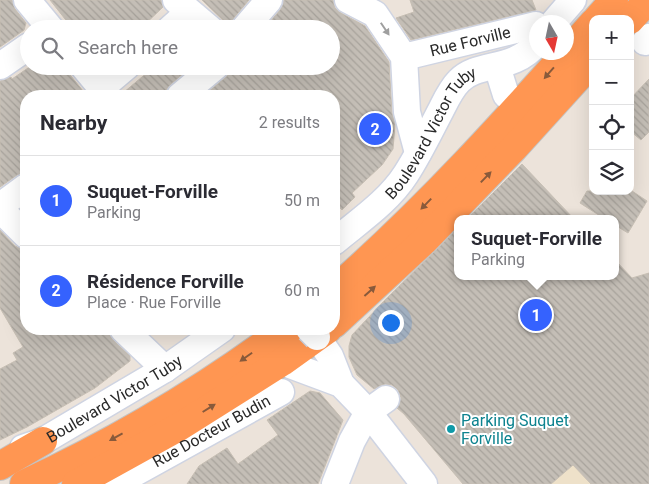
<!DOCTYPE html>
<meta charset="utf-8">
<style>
body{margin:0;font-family:Roboto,sans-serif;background:#f2f2f3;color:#2b2b33}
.controls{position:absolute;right:15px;top:15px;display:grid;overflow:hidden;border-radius:10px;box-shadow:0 5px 20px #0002}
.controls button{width:45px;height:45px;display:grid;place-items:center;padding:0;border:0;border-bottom:1px solid #e1e1e2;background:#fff;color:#2b2b33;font:25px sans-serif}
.compass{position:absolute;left:529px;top:15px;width:45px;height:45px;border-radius:50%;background:#fff;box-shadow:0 5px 20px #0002;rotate:171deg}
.you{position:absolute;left:390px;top:322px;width:18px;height:18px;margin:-12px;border:4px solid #fff;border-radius:50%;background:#1a73e8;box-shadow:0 0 0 8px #1a73e833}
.badge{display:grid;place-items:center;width:32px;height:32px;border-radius:50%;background:#3562fe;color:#fff;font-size:16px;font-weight:700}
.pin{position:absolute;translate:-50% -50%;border:2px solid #fff;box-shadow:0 1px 5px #0006}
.popup{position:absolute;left:454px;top:215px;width:165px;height:65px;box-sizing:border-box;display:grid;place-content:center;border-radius:10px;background:#fff;filter:drop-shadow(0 1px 4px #0005);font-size:16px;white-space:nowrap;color:#7c7c81}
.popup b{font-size:19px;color:#2b2b33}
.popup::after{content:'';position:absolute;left:50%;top:100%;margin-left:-10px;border:10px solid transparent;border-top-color:#fff}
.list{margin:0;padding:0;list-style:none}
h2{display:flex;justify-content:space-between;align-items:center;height:65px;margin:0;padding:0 20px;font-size:21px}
h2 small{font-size:16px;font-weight:400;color:#7c7c81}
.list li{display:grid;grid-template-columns:32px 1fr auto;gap:15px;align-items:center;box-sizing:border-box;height:90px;padding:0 20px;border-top:1px solid #e1e1e2}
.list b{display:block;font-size:19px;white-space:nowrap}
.list p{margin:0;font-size:16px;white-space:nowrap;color:#7c7c81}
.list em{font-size:16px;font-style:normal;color:#7c7c81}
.icon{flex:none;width:28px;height:28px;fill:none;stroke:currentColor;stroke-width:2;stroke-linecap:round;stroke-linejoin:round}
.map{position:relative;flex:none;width:649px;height:484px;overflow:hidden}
.search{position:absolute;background:#fff;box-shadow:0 5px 20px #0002;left:20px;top:20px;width:320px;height:55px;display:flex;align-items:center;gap:12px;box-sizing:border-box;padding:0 18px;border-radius:28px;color:#7c7c81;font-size:19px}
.panel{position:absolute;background:#fff;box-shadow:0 5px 20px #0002;left:20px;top:90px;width:320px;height:245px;border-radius:20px}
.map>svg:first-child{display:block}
.education{fill:#eee1c9}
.building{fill:url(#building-back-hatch);stroke:#c7bfb4}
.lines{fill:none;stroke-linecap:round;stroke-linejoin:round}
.minor-casing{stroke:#cfd4e2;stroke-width:29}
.highway-casing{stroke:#c3c3c3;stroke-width:30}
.minor{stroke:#fff;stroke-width:26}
.highway{stroke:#ff9652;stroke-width:28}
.minor-bridge-casing{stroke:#cfd4e2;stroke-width:29;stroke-linecap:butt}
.minor-bridge{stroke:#fff;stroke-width:26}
.oneway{fill:#9f9f9f}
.oneway2{fill:#895a3b}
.culture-dot{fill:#0f9aa8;stroke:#fff;stroke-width:2}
.labels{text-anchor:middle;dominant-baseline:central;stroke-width:4;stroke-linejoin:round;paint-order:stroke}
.street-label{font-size:16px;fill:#292929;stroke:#fff}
.culture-label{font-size:16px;fill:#0d838f;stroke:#fff;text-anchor:start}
</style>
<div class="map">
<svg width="649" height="484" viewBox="0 0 649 484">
<defs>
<pattern id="building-back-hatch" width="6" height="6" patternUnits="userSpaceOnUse" patternTransform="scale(1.25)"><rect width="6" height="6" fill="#c4beb6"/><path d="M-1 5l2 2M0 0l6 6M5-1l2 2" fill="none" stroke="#a8a39c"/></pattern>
</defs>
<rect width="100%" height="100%" fill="#ece3da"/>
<!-- education -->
<polygon class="education" points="573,465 591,484 551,484"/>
<!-- building -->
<g class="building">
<polygon points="0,0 12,0 15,9 26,23 24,30 0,47"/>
<polygon points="50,0 161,0 163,7 140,29 73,29"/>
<polygon points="202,0 249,0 233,19 229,26"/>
<polygon points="284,0 333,0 335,8 341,13 365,26 389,62 392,113 395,124 393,149 382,165 352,193 355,197 342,210 339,207 334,211 334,96 203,96 226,77 230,72 231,66 331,66 331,29 264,29 280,10"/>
<polygon points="410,0 532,0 536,10 411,40 396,18 414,12"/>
<polygon points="31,66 63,66 87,96 26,96 26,172 17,175 0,187 0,81 11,77 12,79"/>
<polygon points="155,66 192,66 170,85 166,90 165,96 123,96 123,93"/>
<polygon points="649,79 649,132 641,140 630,131 630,99"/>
<polygon points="522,164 574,219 467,219"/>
<polygon points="587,191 632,191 647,201 628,233 615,225 615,219 605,219 580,203"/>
<polygon points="457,229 457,276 615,276 615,260 632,278 649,273 649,484 591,484 573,465 551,484 463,484 404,414 397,408 401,398 398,390 392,385 385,384 374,389 357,375 349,357 349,346 352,335 383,302"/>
<polygon points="0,230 15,246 26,251 26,329 108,329 109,334 113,340 130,356 130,361 95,388 27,427 0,440 0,369 17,360 13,353 23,347 0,308"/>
<polygon points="310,391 320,393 343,420 318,484 187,484 199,466 227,448 238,464 278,435 267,420"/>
</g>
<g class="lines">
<defs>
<g id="minor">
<polyline points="27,0 51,29"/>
<polyline points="176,0 210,29"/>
<polyline points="348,0 375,14 404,57 407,112 418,153"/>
<polyline points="554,22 573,0"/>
<polyline points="170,29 189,12"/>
<polyline points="244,29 269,0"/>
<polyline points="645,42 649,37"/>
<path id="s1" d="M404,57L536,25"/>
<polyline points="0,66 29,46"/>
<polyline points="83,66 108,96"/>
<polyline points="497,66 506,95 537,119"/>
<polyline points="101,88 127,66"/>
<polyline points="180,96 216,66"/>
<polyline points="0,206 26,187"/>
<polyline points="0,209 26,235"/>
<path id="s2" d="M334,242C359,221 388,202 406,174C419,154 430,131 441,110C446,100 451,89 459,81C478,61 513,72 536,44"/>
<polyline points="123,329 165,369"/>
<polyline points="317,337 330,356 341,384"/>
<polyline points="282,362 341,384 368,412 424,484"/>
<path id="s3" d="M23,448L43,441L165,369L222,329"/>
<path id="s4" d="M115,484L281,392"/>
<polyline points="335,484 352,441 368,412 386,399"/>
</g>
<g id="highway">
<polyline points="597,19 614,0"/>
<polyline points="630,20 648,0"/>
<path d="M334,290C428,208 509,117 593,23"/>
<polyline points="334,324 424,241 514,148 593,61"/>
<polyline points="0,466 43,441"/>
<path d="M24,484C116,442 204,389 285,329"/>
<polyline points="76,484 179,427 282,362 328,329"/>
</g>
</defs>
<!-- minor casing -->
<use href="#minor" class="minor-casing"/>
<!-- highway casing -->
<use href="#highway" class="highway-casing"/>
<!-- minor -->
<use href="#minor" class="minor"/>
<!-- highway -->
<use href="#highway" class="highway"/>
<defs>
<polyline id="minor-bridge" points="309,329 317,337"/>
</defs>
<!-- minor-bridge casing -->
<use href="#minor-bridge" class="minor-bridge-casing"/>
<!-- minor-bridge -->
<use href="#minor-bridge" class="minor-bridge"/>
</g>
<!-- one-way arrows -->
<defs><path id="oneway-solid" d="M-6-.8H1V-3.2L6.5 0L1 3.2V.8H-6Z" transform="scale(1.25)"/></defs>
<use class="oneway" href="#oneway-solid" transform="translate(385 29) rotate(56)"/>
<g class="oneway2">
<use href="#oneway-solid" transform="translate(549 73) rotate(131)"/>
<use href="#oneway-solid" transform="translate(486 177) rotate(-46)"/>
<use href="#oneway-solid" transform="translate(426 204) rotate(134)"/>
<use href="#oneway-solid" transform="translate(370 291) rotate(-42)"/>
<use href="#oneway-solid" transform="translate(246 357) rotate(145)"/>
<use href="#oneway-solid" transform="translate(209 408) rotate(-32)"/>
<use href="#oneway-solid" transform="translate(116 437) rotate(151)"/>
</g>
<!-- markers -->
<circle class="culture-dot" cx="451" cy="429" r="5"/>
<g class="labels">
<!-- street labels -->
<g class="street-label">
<text stroke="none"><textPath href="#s1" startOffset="68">Rue Forville</textPath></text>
<text stroke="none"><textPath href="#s2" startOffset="148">Boulevard Victor Tuby</textPath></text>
<text stroke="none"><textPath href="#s3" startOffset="104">Boulevard Victor Tuby</textPath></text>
<text stroke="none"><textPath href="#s4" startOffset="110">Rue Docteur Budin</textPath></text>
</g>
<!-- culture labels -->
<g class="culture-label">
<text x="461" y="420">Parking Suquet<tspan x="461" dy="18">Forville</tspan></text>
</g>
</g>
</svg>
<div class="controls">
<button>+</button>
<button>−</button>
<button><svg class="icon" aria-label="locate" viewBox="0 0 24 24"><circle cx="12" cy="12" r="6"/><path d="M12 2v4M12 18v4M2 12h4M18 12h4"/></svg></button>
<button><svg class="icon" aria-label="layers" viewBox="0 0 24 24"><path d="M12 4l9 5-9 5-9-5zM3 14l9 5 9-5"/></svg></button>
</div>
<svg class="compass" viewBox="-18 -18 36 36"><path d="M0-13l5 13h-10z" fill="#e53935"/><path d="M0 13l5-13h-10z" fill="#7c7c81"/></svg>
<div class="you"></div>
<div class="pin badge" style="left:536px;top:315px">1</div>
<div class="popup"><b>Suquet-Forville</b>Parking</div>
<div class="pin badge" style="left:375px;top:129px">2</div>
<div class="search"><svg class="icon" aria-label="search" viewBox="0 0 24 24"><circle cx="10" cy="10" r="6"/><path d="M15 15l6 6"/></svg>Search here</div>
<section class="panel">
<h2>Nearby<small>2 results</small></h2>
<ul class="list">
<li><span class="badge">1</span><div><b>Suquet-Forville</b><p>Parking</p></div><em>50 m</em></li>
<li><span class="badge">2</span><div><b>Résidence Forville</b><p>Place · Rue Forville</p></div><em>60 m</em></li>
</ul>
</section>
</div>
